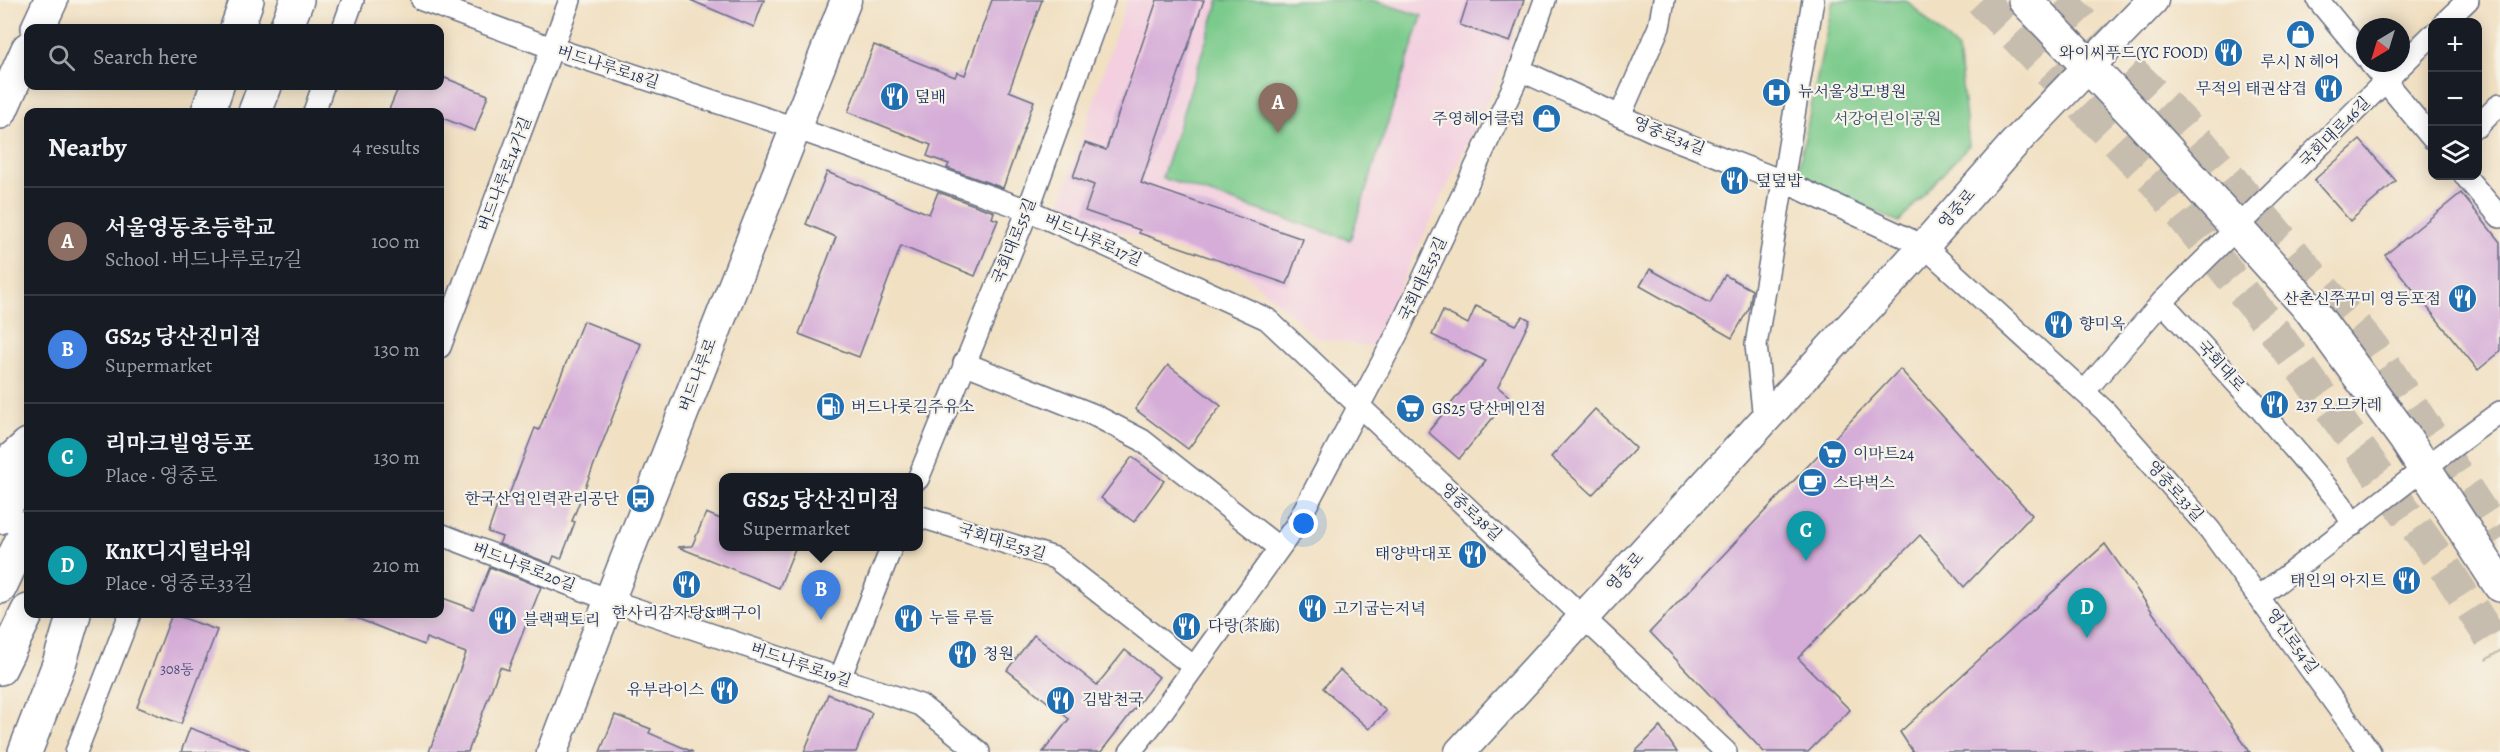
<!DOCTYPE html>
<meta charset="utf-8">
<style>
body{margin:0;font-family:Alegreya,"Noto Serif KR",serif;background:#20242c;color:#f1f3f6}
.controls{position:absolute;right:18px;top:18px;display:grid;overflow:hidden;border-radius:12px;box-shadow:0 3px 15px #0003}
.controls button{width:54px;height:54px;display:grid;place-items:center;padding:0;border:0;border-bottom:2px solid #363941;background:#171b24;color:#f1f3f6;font:30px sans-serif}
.compass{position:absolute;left:2356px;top:18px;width:54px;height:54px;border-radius:50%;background:#171b24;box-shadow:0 3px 15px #0003;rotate:218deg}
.you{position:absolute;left:1304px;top:524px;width:21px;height:21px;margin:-15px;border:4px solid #fff;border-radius:50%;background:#1a73e8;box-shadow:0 0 0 9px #1a73e833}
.badge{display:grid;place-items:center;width:39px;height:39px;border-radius:50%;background:#0b8043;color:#fff;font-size:20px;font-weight:700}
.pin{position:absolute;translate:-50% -50px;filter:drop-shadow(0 2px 3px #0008)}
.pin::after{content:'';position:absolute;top:32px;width:21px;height:18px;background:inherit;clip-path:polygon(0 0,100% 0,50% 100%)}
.popup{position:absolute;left:719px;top:473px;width:204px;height:78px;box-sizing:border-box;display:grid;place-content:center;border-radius:12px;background:#171b24;filter:drop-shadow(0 2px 4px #0005);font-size:20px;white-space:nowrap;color:#9ea1a6}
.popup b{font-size:22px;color:#f1f3f6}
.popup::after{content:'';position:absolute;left:50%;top:100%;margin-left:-12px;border:12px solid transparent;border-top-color:#171b24}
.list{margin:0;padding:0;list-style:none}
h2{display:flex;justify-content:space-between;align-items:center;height:78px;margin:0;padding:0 24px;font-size:26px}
h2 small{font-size:20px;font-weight:400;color:#9ea1a6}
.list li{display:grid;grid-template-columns:39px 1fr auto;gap:18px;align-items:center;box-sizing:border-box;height:108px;padding:0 24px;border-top:2px solid #363941}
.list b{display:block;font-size:22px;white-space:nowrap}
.list p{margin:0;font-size:20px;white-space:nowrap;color:#9ea1a6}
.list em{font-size:20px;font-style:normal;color:#9ea1a6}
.icon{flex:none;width:33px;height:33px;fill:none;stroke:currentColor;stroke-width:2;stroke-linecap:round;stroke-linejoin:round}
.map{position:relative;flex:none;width:2500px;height:752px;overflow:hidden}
.search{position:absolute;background:#171b24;box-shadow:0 3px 15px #0003;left:24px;top:24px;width:420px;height:66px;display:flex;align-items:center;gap:15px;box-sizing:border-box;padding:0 21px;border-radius:12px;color:#9ea1a6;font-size:22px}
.panel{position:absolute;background:#171b24;box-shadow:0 3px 15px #0003;left:24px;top:108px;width:420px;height:510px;border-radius:12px}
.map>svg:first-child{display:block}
.built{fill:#f3cfdf}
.green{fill:#7aca8b;stroke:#4a7c74;stroke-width:1.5}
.building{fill:#d5add8}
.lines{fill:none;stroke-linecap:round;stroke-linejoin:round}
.highway-tunnel{stroke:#c6bdae;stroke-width:33;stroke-dasharray:33 16;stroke-linecap:butt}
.street-casing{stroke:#666d81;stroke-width:24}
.secondary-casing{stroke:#666d81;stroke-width:33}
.primary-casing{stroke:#666d81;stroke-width:36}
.highway-casing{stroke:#666d81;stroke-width:36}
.street{stroke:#fff;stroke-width:21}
.secondary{stroke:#fff;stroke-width:30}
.primary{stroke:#fff;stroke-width:33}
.highway{stroke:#fff;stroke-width:33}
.labels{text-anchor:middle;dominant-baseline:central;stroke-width:4.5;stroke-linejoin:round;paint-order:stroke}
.number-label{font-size:14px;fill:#4a4e7c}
.poi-label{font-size:16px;fill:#1b2f5e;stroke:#f7f3e8;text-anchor:start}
.street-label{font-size:16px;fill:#1b2f5e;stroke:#f7f3e8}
.park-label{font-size:16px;fill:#335669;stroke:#f7f3e8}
</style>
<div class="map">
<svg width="2500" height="752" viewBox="0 0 2500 752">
<rect width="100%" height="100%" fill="#f7f3e8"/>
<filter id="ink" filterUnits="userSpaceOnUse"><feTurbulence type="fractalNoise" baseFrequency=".0167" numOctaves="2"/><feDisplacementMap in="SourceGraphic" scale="12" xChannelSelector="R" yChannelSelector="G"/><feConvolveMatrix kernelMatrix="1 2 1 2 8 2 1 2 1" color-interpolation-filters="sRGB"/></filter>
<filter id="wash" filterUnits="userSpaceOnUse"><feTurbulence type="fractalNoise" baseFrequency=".008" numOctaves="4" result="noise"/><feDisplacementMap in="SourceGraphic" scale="24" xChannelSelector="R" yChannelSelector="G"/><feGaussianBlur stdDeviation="1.35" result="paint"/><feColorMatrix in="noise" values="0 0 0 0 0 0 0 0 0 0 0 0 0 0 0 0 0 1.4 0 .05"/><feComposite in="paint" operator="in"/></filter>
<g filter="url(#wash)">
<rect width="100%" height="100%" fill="#f1e0c2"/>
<!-- built -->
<polygon class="built" points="1127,0 1519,0 1509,55 1371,347 1317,338 1242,271 1058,210"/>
<!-- green -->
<g class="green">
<polygon points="1219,0 1372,0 1422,16 1350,240 1162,178"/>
<polygon points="1833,0 1906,0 1958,50 1969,145 1899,222 1797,176"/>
</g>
<g id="blocks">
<!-- building -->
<g class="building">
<polygon points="690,0 764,0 754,27"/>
<polygon points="992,0 1042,0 1009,91 1034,101 1003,188 947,168 949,164 927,156 931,145 848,112 874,45 955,77 957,72 965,75"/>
<polygon points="1157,0 1204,0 1141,183 1303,239 1287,284 1139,233 1140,230 1085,211 1094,185 1073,177 1085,143 1106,150"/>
<polygon points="1468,0 1524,0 1510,42 1460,25"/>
<polygon points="440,76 488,95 475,131 440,117 440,112 388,112 399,86 440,86"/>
<polygon points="2360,140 2396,181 2350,221 2314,180"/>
<polygon points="827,172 929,214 938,192 994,212 992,218 998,220 975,276 901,246 859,357 799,334 836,237 806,224"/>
<polygon points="2461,193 2500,242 2500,352 2478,370 2385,255"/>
<polygon points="1650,269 1710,303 1725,275 1752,290 1749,308 1732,338 1640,286"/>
<polygon points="1476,306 1516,325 1523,316 1530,320 1498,387 1510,397 1459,459 1428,432 1486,361 1432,335 1443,311 1468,324"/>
<polygon points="583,321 641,344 572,521 575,522 561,559 554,556 551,564 499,544 502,537 488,532 501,495 508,497 535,428 539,430"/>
<polygon points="1168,365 1221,406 1188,449 1135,409"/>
<polygon points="1900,369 2032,515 1964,587 1920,535 1798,658 1850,710 1808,752 1764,752 1650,632"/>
<polygon points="1595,409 1636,448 1592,495 1551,457"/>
<polygon points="1132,457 1164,481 1134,522 1101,498"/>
<polygon points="706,513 723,520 723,546 796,546 779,588 678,547 692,546"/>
<polygon points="2105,544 2250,752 1913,752 1900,732"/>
<polygon points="490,567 541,587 508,670 500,667 468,752 429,752 466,653 426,638 424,645 346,614 440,614 440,597 473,609"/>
<polygon points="172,614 217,630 181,724 137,707"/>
<polygon points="1034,635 1097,685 1125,650 1159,677 1101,752 1043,752 1069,719 1007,670"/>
<polygon points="1340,670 1386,711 1369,729 1323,688"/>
<polygon points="828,694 872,713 856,752 804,752"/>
<polygon points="615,715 651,729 649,733 693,752 600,752"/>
<polygon points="1660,727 1677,752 1635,752"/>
<polygon points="190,728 249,750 248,752 181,752"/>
</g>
</g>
</g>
<g filter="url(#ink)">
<use href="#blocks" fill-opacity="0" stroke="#666d81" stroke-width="1.5"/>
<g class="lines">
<!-- highway-tunnel -->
<g class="highway-tunnel">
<polyline points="1981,0 2157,184 2275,332 2445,567 2500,652"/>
<polyline points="2060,0 2185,125 2371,345 2500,540"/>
</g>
<defs>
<g id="street">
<polyline points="422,0 552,48 795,128 1028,210 1267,319 1726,752"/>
<polyline points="2318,0 2365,57"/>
<polyline points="2445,22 2468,0"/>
<polyline points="343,28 353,0"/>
<polyline points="2370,63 2432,138"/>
<polyline points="1520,70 1655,132 1785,182 1924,246 2105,411 2210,530 2370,752"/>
<polyline points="314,112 323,86"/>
<polyline points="1620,116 1659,27 1664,0"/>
<polyline points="2478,126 2500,104"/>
<polyline points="2465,176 2500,217"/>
<polyline points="2162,302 2261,410 2341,504 2353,525"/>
<polyline points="440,347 570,0"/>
<polyline points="964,363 1094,415 1142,440 1279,548"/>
<polyline points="2084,392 2162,302 2432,35"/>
<polyline points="1764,420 1756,345 1813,0"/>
<polyline points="918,479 1028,210 1104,0"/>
<polyline points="918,516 1055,558 1194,667"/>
<polyline points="440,534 609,600 920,705 979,752"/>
<path d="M2260,596C2340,535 2418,471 2500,412"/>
<polyline points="840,678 892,546"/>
<polyline points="76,752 130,614"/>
<polyline points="1130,752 1159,716 1296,525 1397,334 1515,83 1545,0"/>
</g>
<g id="secondary">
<polyline points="552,752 613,591 846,0"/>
<polyline points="1460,752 1924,246 2013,145 2153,0"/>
</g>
<g id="primary">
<polyline points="2025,0 2139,119 2311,310 2405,438 2500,585"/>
<polyline points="237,28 247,0"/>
<polyline points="286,28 297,0"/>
<polyline points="208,112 217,86"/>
<polyline points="255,112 265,86"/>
<polyline points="0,517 28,465"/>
<polyline points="0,587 28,527"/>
<polyline points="0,668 28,611"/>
<polyline points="25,752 59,664 74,614"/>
</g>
<g id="highway">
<polyline points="38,28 51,0"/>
<polyline points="0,112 28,49"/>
<polyline points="0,470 28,445"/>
</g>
</defs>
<!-- street casing -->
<use href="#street" class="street-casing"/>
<!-- secondary casing -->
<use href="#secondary" class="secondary-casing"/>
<!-- primary casing -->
<use href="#primary" class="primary-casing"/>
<!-- highway casing -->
<use href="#highway" class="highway-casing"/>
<!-- street -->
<use href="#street" class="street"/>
<!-- secondary -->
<use href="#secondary" class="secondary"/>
<!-- primary -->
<use href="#primary" class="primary"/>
<!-- highway -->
<use href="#highway" class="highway"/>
</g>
</g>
<!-- icons -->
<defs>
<symbol id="shop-disc" viewBox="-11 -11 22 22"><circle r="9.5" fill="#1f6fb2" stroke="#f7f3e8"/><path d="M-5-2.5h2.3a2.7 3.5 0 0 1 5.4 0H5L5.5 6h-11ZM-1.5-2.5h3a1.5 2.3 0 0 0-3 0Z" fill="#fff"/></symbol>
<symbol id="restaurant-disc" viewBox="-11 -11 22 22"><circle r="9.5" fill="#1f6fb2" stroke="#f7f3e8"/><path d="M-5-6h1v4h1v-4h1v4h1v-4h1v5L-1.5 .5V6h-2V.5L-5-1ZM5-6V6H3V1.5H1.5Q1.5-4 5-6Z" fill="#fff"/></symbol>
<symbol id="hospital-disc" viewBox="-11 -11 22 22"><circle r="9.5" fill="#1f6fb2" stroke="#f7f3e8"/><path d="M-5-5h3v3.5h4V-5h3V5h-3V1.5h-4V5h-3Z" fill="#fff"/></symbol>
<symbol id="fuel-disc" viewBox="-11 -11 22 22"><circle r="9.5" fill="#1f6fb2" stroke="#f7f3e8"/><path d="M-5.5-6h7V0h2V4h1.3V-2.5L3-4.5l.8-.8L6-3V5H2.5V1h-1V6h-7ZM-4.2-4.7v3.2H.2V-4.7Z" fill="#fff"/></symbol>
<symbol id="supermarket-disc" viewBox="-11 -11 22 22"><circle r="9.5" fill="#1f6fb2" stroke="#f7f3e8"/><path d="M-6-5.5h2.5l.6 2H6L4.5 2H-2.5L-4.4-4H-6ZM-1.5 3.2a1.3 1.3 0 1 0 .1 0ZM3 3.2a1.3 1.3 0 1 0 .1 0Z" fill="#fff"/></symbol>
<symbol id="cafe-disc" viewBox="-11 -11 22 22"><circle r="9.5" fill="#1f6fb2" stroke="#f7f3e8"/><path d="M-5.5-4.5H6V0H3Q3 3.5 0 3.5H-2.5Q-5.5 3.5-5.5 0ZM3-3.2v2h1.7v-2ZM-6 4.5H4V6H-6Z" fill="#fff"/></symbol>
<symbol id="bus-disc" viewBox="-11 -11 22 22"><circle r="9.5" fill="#1f6fb2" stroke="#f7f3e8"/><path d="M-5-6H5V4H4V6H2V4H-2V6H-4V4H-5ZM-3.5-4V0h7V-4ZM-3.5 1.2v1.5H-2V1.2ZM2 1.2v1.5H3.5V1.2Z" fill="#fff"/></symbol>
</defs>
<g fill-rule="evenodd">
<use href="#shop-disc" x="2284" y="18" width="33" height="33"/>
<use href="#restaurant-disc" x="2212" y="36" width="33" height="33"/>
<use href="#restaurant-disc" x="2312" y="72" width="33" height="33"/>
<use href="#hospital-disc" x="1760" y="76" width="33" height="33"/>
<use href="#restaurant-disc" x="878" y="80" width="33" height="33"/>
<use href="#shop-disc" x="1530" y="102" width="33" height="33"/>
<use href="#restaurant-disc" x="1718" y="164" width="33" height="33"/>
<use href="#restaurant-disc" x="2446" y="282" width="33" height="33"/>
<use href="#restaurant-disc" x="2042" y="308" width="33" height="33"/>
<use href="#restaurant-disc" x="2258" y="388" width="33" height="33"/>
<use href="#fuel-disc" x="814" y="390" width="33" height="33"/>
<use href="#supermarket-disc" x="1394" y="392" width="33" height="33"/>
<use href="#supermarket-disc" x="1816" y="438" width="33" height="33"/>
<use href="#cafe-disc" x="1796" y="466" width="33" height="33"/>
<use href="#bus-disc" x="624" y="482" width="33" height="33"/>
<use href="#restaurant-disc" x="1456" y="538" width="33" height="33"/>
<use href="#restaurant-disc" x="2390" y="564" width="33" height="33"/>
<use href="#restaurant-disc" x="670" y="568" width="33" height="33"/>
<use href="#restaurant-disc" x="1296" y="592" width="33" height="33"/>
<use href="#restaurant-disc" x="892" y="602" width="33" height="33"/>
<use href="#restaurant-disc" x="486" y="604" width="33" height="33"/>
<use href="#restaurant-disc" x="1170" y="610" width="33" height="33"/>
<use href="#restaurant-disc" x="946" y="638" width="33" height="33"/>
<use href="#restaurant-disc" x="708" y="674" width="33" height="33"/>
<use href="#restaurant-disc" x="1044" y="684" width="33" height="33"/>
</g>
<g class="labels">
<!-- number labels -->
<g class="number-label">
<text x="177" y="669">308동</text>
</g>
<!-- poi labels -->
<g class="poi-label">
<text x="2208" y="53" text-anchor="end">와이씨푸드(YC FOOD)</text>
<text x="2300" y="62" text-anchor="middle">루시 N 헤어</text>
<text x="2307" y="89" text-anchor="end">무적의 태권삼겹</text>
<text x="1798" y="92">뉴서울성모병원</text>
<text x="915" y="97">덮배</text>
<text x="1525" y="119" text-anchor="end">주영헤어클럽</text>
<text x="1756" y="181">덮덮밥</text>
<text x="2441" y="299" text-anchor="end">산촌신쭈꾸미 영등포점</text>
<text x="2079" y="324">향미옥</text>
<text x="2296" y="405">237 오므카레</text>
<text x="851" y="407">버드나룻길주유소</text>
<text x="1432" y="409">GS25 당산메인점</text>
<text x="1853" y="454">이마트24</text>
<text x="1833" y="483">스타벅스</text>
<text x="619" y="499" text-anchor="end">한국산업인력관리공단</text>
<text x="1452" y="554" text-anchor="end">태양박대포</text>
<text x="2386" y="581" text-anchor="end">태인의 아지트</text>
<text x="1333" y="609">고기굽는저녁</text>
<text x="687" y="613" text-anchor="middle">한사리감자탕&amp;뼈구이</text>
<text x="929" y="618">누들 루들</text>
<text x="523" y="620">블랙팩토리</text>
<text x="1208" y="626">다랑(茶廊)</text>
<text x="983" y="654">청원</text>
<text x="704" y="690" text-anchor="end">유부라이스</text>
<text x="1082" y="700">김밥천국</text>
</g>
<!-- street labels -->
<g class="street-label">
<text transform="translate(608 67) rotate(18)">버드나루로18길</text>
<text transform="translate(2335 132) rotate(-45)">국회대로46길</text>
<text transform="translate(1669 136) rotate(22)">영중로34길</text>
<text transform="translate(505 174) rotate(-69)">버드나루로14가길</text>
<text transform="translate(1957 209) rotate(-49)">영중로</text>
<text transform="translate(1093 240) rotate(24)">버드나루로17길</text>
<text transform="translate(1014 241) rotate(-68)">국회대로55길</text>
<text transform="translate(1423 279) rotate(-65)">국회대로53길</text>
<text transform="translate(2221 366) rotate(48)">국회대로</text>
<text transform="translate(698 375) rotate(-69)">버드나루로</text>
<text transform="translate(2175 491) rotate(48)">영중로33길</text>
<text transform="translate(1471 512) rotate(43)">영중로38길</text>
<text transform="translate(1002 542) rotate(17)">국회대로53길</text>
<text transform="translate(524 567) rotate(21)">버드나루로20길</text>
<text transform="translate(1625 572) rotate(-48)">영중로</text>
<text transform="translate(2292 641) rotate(54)">영신로54길</text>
<text transform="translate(801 665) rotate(19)">버드나루로19길</text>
</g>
<!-- park labels -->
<g class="park-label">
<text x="1887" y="119">서강어린이공원</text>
</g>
</g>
</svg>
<div class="controls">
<button>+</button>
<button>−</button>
<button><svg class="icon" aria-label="layers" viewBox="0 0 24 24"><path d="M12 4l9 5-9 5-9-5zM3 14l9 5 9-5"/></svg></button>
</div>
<svg class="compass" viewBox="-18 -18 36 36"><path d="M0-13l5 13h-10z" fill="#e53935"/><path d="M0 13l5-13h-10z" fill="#9ea1a6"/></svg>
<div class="you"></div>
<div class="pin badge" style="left:1278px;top:133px;background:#8d6e63">A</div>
<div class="pin badge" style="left:821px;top:620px;background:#3f7fe0">B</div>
<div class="popup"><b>GS25 당산진미점</b>Supermarket</div>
<div class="pin badge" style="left:1806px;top:561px;background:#0f9aa8">C</div>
<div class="pin badge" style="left:2087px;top:638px;background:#0f9aa8">D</div>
<div class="search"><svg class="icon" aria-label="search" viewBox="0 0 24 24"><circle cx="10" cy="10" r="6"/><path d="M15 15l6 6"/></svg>Search here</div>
<section class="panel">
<h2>Nearby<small>4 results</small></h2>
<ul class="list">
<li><span class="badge" style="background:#8d6e63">A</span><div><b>서울영동초등학교</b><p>School · 버드나루로17길</p></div><em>100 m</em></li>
<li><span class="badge" style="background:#3f7fe0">B</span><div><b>GS25 당산진미점</b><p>Supermarket</p></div><em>130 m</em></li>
<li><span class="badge" style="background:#0f9aa8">C</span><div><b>리마크빌영등포</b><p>Place · 영중로</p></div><em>130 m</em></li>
<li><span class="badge" style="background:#0f9aa8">D</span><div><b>KnK디지털타워</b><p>Place · 영중로33길</p></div><em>210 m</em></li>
</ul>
</section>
</div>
